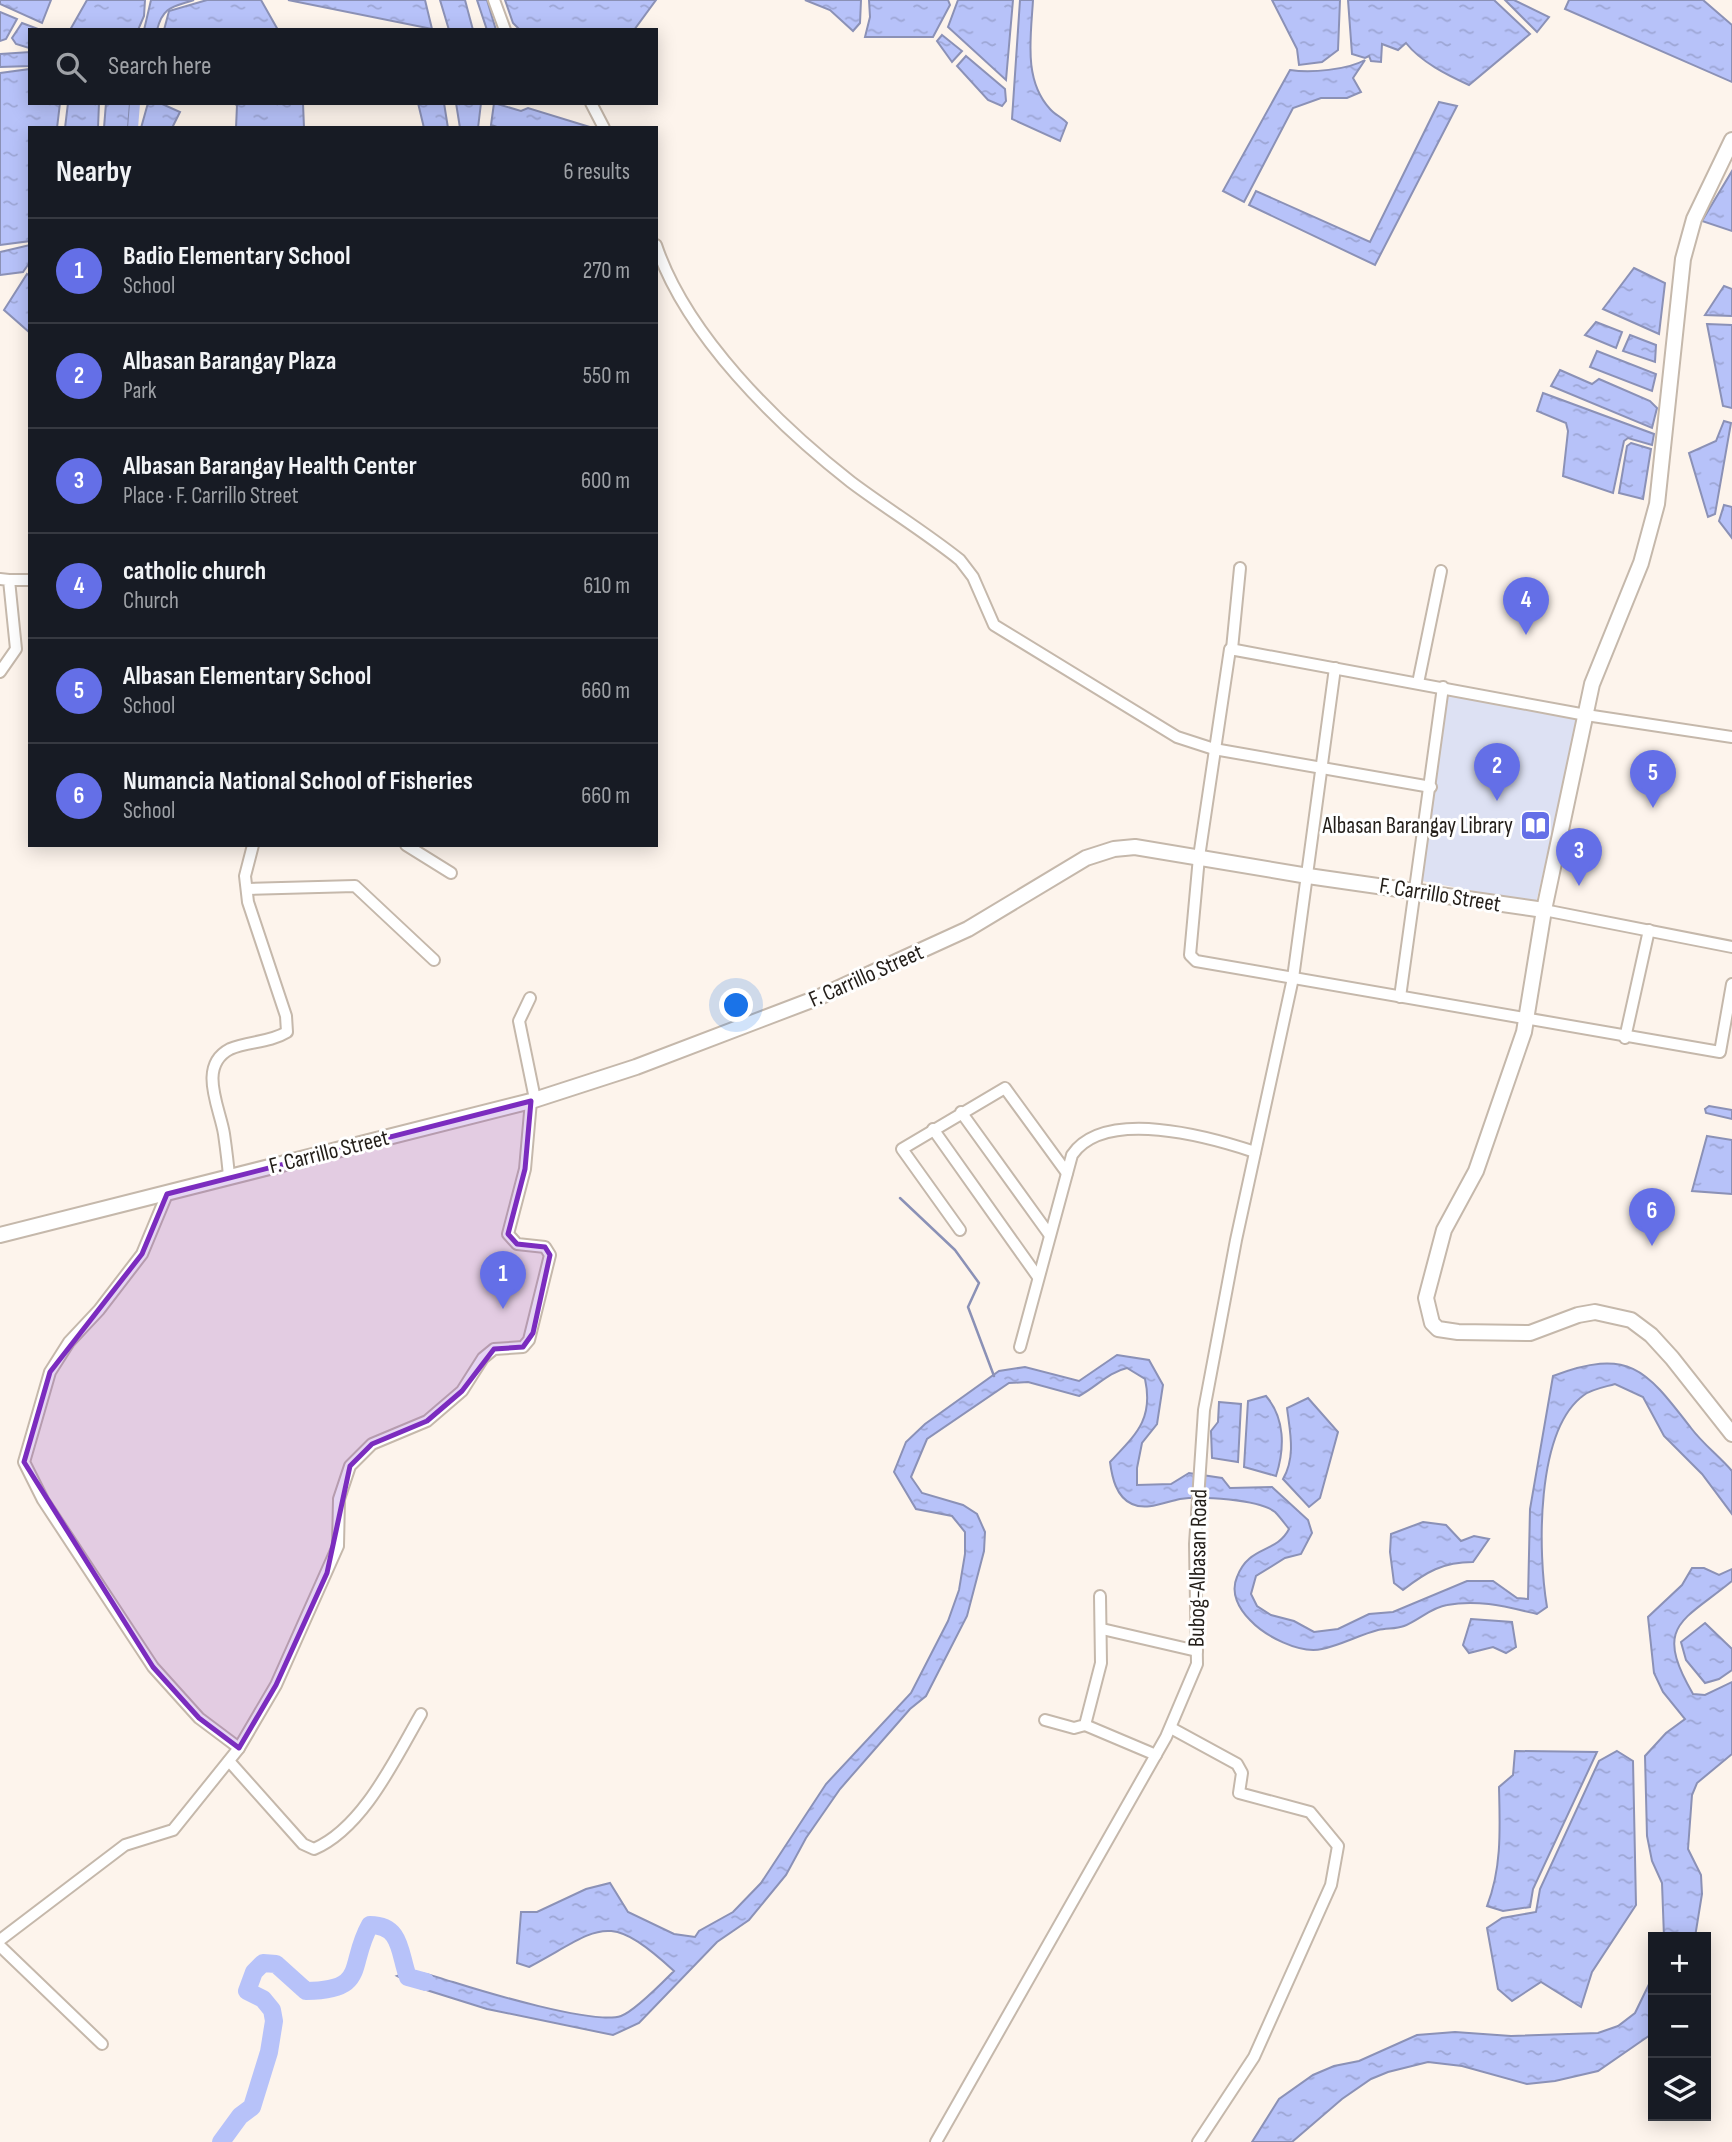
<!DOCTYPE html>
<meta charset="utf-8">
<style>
body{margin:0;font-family:"Sofia Sans Condensed",sans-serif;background:#242831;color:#f1f3f6}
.controls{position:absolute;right:21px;bottom:21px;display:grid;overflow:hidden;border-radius:0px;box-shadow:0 4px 18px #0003}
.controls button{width:63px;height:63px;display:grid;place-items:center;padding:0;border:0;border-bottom:2px solid #363941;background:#171b24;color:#f1f3f6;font:35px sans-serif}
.you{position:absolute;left:737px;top:1006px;width:24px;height:24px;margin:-18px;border:5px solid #fff;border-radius:50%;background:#1a73e8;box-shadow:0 0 0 10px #1a73e833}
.badge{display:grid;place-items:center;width:46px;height:46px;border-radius:50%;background:#646fe7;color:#fff;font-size:23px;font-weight:700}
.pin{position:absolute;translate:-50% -58px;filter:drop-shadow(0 2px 4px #0008)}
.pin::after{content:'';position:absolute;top:37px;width:24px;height:21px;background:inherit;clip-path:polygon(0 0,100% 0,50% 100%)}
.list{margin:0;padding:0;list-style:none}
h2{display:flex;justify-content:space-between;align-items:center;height:91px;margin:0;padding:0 28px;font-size:30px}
h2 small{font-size:23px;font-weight:400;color:#9ea1a6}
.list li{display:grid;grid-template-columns:46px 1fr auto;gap:21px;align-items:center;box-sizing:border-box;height:105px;padding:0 28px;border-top:2px solid #363941}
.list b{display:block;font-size:26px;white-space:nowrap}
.list p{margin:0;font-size:23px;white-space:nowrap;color:#9ea1a6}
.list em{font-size:23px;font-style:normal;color:#9ea1a6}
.icon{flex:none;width:38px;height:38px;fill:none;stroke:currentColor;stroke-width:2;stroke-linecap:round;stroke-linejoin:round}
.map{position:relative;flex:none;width:1732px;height:2142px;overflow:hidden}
.search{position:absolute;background:#171b24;box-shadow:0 4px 18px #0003;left:28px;top:28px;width:630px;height:77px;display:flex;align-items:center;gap:18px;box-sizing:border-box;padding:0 24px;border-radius:0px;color:#9ea1a6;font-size:26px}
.panel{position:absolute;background:#171b24;box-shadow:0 4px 18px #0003;left:28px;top:126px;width:630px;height:721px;border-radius:0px}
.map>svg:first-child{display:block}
.green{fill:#dde1f3}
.water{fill:url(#water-ripples);stroke:#8b91b6;stroke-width:2}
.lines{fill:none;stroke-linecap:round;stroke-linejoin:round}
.stream{stroke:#8b91b6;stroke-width:2.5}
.canal{stroke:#b7c2f9;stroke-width:10}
.river{stroke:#b7c2f9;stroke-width:18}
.street-casing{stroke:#c5b8ab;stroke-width:14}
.secondary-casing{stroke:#c5b8ab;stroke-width:18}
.street{stroke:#fff;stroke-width:10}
.secondary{stroke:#fff;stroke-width:14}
.marked{fill:#7b2cbf;fill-opacity:0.2;stroke:#7b2cbf;stroke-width:5;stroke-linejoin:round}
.labels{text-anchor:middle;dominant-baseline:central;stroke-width:6;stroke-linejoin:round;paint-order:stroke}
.poi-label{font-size:23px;fill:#231e19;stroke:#fff;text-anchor:end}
.street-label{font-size:23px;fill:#231e19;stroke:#fff}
</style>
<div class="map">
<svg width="1732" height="2142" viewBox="0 0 1732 2142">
<defs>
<pattern id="water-ripples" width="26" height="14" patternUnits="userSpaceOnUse" patternTransform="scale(1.75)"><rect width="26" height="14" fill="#b7c2f9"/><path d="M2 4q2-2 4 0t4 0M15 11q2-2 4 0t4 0" fill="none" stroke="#9da6d5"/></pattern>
</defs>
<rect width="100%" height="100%" fill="#fdf4ec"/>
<!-- green -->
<polygon class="green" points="1448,695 1579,720 1536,903 1422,881"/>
<!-- water -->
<g class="water">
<polygon points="0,0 51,0 42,23 0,4"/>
<polygon points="87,0 145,0 144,16 138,30 70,30"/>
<path d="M151,0H194C173,7 163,6 157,30H144Z"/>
<polygon points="207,0 261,0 278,30 164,30 169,11"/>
<polygon points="288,0 425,0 432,29"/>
<polygon points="440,0 465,0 473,30 449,30"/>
<polygon points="477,0 487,0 496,30 487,30"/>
<polygon points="505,0 656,0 634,30 520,30 513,23"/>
<polygon points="805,0 861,0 860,23 853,31 830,10"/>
<polygon points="869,0 948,0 950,5 933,37 865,37 870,17"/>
<polygon points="958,0 1013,0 1006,80 948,27"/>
<path d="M1020,0H1033C1031,36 1023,80 1050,109C1055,115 1062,117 1067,123L1060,141L1012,119Z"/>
<polygon points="1272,0 1340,0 1338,50 1322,62 1299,65 1297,49"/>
<path d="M1348,0H1494L1530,34L1469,85C1447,75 1421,62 1406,43L1398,50L1382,44L1381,62L1371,61L1369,56L1365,58L1352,54Z"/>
<polygon points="1505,0 1514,0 1549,17 1537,32"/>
<polygon points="1569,0 1703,0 1732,25 1732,82 1565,9"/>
<polygon points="0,12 17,19 6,39 0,41"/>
<polygon points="22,23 38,29 30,30 29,48 16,44 12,38"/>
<polygon points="942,35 962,51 952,62 937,41"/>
<polygon points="30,52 30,66 0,67 0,54"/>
<polygon points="966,56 1005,89 1006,101 1002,106 988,100 957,66"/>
<path d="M1365,60L1353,78L1361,92L1347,98H1321L1293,108L1244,202L1223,191L1290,70C1311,73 1347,70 1365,60Z"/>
<polygon points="30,69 30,103 60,103 57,128 30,128 30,241 0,245 0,73"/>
<polygon points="1439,102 1457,106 1375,265 1249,205 1256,191 1370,242"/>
<polygon points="68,103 99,103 98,128 65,128"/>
<polygon points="106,103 130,103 128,128 104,128"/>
<polygon points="148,103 160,103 180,112 172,128 141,128"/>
<polygon points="233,103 303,103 304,128 236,128 237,105"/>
<polygon points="418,103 444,103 448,128 424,128"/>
<polygon points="456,103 481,103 478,128 460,128"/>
<polygon points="494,103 521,111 528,108 593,128 500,128 491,125"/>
<polygon points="1732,171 1732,231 1702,221"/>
<polygon points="30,245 30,262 23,272 0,275 0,252"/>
<polygon points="1634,268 1665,283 1659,334 1603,309"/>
<polygon points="27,274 30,276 29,332 4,310"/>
<polygon points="1724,286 1732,289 1732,316 1705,315"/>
<polygon points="1596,322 1622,332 1616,348 1585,335"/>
<polygon points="1707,324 1732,325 1732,408 1723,406"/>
<polygon points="1630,335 1656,345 1655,362 1623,351"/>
<polygon points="1597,351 1656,374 1652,391 1590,367"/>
<polygon points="1560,370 1592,384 1599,379 1650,401 1657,408 1652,428 1551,386"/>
<polygon points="1543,393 1654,434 1652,445 1628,438 1624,441 1613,493 1563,476 1568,431 1566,423 1537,411"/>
<polygon points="1724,421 1731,423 1715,514 1708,517 1689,453 1716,441"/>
<polygon points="1631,443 1651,449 1643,499 1619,493 1627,446"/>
<polygon points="1724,505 1732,507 1732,538 1719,521"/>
<polygon points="1709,1106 1732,1110 1732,1119 1706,1113 1705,1109"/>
<polygon points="1707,1136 1732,1140 1732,1194 1692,1191"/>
<path d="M1117,1355L1149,1360L1163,1385L1157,1424L1142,1443L1137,1468V1485L1171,1484L1189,1473L1222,1478L1230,1488L1272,1487L1308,1520L1312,1533L1301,1554L1285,1558L1256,1576L1251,1594L1257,1606L1271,1615L1294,1621L1314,1632L1338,1629L1369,1614L1393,1612L1467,1581H1493L1517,1598L1528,1599L1530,1509L1553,1376C1630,1347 1646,1370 1691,1428C1703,1444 1719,1456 1732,1471V1514L1702,1474L1664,1436L1643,1397L1615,1384C1605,1387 1592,1389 1584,1395C1535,1430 1538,1554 1547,1607L1537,1614C1507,1607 1479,1599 1447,1605C1432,1607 1419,1620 1404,1626C1396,1629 1387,1628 1378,1630C1359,1635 1341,1645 1322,1649C1299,1654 1265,1636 1250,1620C1239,1609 1230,1593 1237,1577C1249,1545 1276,1554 1289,1529C1285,1524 1280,1517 1275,1512C1259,1499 1200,1496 1180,1499C1165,1502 1147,1511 1132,1504C1116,1497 1112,1477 1110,1462C1135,1435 1154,1420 1145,1379L1127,1368C1109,1372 1096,1387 1079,1396L1028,1382L1009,1383L927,1439L911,1477L922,1493L963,1505L977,1514L985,1532L984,1551L967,1616L926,1696L910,1709L840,1789L806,1838L786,1875L749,1920L717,1942L639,2023L613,2035L487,2009L420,1988L397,1976C419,1968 432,1976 453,1982C485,1992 594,2025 621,2016C635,2011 663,1982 674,1971C606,1909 602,1928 529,1967L517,1963L521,1912H537L586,1889L610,1883L628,1912L674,1934L695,1937L699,1931L733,1912L761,1883L826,1784L911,1693L948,1621L959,1590L965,1554V1532L952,1516L916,1509L894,1472L906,1442L925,1424L999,1371L1025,1367L1079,1381Z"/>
<path d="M1266,1396C1285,1418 1285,1448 1276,1476L1244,1467L1248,1401Z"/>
<path d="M1308,1398L1338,1432L1320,1498L1309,1507L1283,1479C1296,1457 1290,1432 1287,1408Z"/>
<polygon points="1219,1402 1241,1404 1238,1462 1212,1458 1211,1431 1218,1422"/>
<path d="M1423,1522L1446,1525L1461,1541L1474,1536L1489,1539L1473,1562C1443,1562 1426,1572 1403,1590L1394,1583L1390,1552L1391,1534Z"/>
<path d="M1692,1568H1704L1719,1575L1732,1569V1581C1682,1622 1653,1625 1693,1694L1705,1695L1732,1682V1754L1697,1783L1692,1795L1688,1849L1701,1875L1702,1894L1695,1937H1664L1662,1883L1652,1861L1647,1836L1645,1756L1666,1733L1685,1719L1663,1692L1654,1673L1648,1617L1682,1585Z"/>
<polygon points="1471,1619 1512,1622 1516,1647 1506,1653 1493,1647 1469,1653 1463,1645"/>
<polygon points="1705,1623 1732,1649 1732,1670 1719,1679 1705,1683 1686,1660 1681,1642"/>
<path d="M1515,1751L1597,1752L1533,1889L1530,1907L1503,1911L1487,1906C1502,1868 1500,1828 1499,1787L1513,1775Z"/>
<polygon points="1617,1751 1633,1761 1636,1905 1592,1972 1581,2007 1541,1982 1512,2001 1498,1989 1487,1928 1502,1918 1536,1912 1540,1889 1599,1761"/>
<polygon points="1653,1976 1653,2033 1598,2071 1555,2081 1527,2084 1462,2066 1428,2062 1388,2072 1371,2079 1342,2099 1292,2142 1252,2142 1279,2099 1313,2075 1334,2066 1359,2061 1417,2035 1455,2032 1511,2036 1598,2033 1618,2026 1635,2013"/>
</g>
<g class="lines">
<!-- stream -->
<polyline class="stream" points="900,1198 955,1250 979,1283 968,1307 994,1376"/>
<!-- canal -->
<polyline class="canal" points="133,128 135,103"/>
<!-- river -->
<path class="river" d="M221,2142L240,2116L252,2107L269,2052L274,2021L272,2010L263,1999L247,1991L254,1972L263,1963L276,1964L306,1991C369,1990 347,1966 370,1925C402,1925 399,1953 408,1977L426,1982"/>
<defs>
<g id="street">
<polyline points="494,0 505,30"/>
<polyline points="591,103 604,128"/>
<path d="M656,245C686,335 777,424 851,482C887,509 925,532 960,560L973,577L994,625L1177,737L1214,749L1431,787"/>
<polyline points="0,579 9,580 16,649 0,672"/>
<polyline points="9,580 30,580"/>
<polyline points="1232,649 1240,568"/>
<polyline points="1418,683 1441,571"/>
<polyline points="1732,737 1586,715 1230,649 1199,857 1190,955 1196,961 1720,1052 1732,984"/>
<polyline points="406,845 451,873"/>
<polyline points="247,889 355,886 434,960"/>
<polyline points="1544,910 1732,947"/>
<polyline points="1400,997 1443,687"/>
<polyline points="530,998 519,1021 535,1099"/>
<polyline points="1625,1038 1649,930"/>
<polyline points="961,1112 1049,1234"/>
<polyline points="933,1129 1038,1277"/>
<path d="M229,1177C228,1163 226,1148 224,1134C220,1108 197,1066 230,1049C248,1041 269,1043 287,1032L286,1016L248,902L245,876L253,845"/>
<polyline points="167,1194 142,1254 99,1310 69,1342 50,1372 24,1462 43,1500 153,1667 199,1718 239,1748"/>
<polyline points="960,1230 902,1149 1005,1088 1067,1173"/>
<path d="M1020,1347L1072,1155C1105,1107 1210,1137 1255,1152"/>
<polyline points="1102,1629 1197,1651"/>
<polyline points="1045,1720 1074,1728 1085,1725 1101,1663 1100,1596"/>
<polyline points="1085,1725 1156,1755"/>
<polyline points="1171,1728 1237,1764 1242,1773 1239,1793 1310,1812 1338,1846 1331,1885 1254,2057 1198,2142"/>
<path d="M229,1761L303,1844L314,1849C363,1828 395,1759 421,1714"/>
<polyline points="0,1940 125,1845 173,1830 239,1748 276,1685 338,1546 339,1499 350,1466 372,1444 427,1421 462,1391 483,1358 494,1349 523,1347 529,1340 550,1255 545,1247 517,1244 508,1234 525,1169 531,1101"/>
<polyline points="0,1946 102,2044"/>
<polyline points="936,2142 1166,1737 1197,1664 1195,1544 1204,1410 1236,1240 1293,978 1335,668"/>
</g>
<g id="secondary">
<polyline points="1732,140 1694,219 1683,259 1657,504 1641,563 1592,684 1544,910 1524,1032 1476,1171 1444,1230 1426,1298 1432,1323 1438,1329 1458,1332 1530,1333 1578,1315 1595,1312 1631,1320 1651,1335 1672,1358 1732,1434"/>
<polyline points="0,1235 531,1101 636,1067 817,998 968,929 1086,858 1114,849 1135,847 1308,876 1544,910"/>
</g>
</defs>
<!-- street casing -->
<use href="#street" class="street-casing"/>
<!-- secondary casing -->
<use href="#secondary" class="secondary-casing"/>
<!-- street -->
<use href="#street" class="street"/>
<!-- secondary -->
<use href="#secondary" class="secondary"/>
</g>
<!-- marked area -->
<path class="marked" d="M531,1101L525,1169L508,1234L517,1244L545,1247L550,1255L533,1333L523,1347L494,1349L462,1391L427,1421L372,1444L350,1466L327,1573L276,1685L239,1748L199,1718L153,1667L24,1462L50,1372L142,1254L167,1194Z"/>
<!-- icons -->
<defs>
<symbol id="library-square" viewBox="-11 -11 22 22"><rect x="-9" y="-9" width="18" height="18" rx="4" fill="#646fe7" stroke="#fff"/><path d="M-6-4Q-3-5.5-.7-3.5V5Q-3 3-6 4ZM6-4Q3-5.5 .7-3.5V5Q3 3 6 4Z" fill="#fff"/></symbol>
</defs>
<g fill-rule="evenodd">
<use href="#library-square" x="1518" y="808" width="35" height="35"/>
</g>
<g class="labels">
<!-- poi labels -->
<g class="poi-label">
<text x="1513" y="826">Albasan Barangay Library</text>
</g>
<!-- street labels -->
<g class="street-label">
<text transform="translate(1440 895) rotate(9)">F. Carrillo Street</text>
<text transform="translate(866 976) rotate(-24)">F. Carrillo Street</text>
<text transform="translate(329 1152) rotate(-14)">F. Carrillo Street</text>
<text transform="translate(1198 1568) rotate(-89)">Bubog-Albasan Road</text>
</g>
</g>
</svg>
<div class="controls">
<button>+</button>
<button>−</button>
<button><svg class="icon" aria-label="layers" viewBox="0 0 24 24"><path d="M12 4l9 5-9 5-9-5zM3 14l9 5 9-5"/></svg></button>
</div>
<div class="you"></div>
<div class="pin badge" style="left:503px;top:1309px">1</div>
<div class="pin badge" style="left:1497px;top:801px">2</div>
<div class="pin badge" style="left:1579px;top:886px">3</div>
<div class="pin badge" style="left:1526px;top:635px">4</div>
<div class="pin badge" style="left:1653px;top:808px">5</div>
<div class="pin badge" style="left:1652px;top:1246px">6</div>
<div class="search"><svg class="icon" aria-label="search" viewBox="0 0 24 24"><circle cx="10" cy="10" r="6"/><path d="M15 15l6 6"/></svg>Search here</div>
<section class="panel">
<h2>Nearby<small>6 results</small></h2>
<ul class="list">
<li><span class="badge">1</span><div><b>Badio Elementary School</b><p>School</p></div><em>270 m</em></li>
<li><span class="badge">2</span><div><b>Albasan Barangay Plaza</b><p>Park</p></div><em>550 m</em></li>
<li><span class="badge">3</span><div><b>Albasan Barangay Health Center</b><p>Place · F. Carrillo Street</p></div><em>600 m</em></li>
<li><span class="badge">4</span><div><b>catholic church</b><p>Church</p></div><em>610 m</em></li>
<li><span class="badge">5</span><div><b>Albasan Elementary School</b><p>School</p></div><em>660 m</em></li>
<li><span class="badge">6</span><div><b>Numancia National School of Fisheries</b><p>School</p></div><em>660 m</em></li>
</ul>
</section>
</div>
